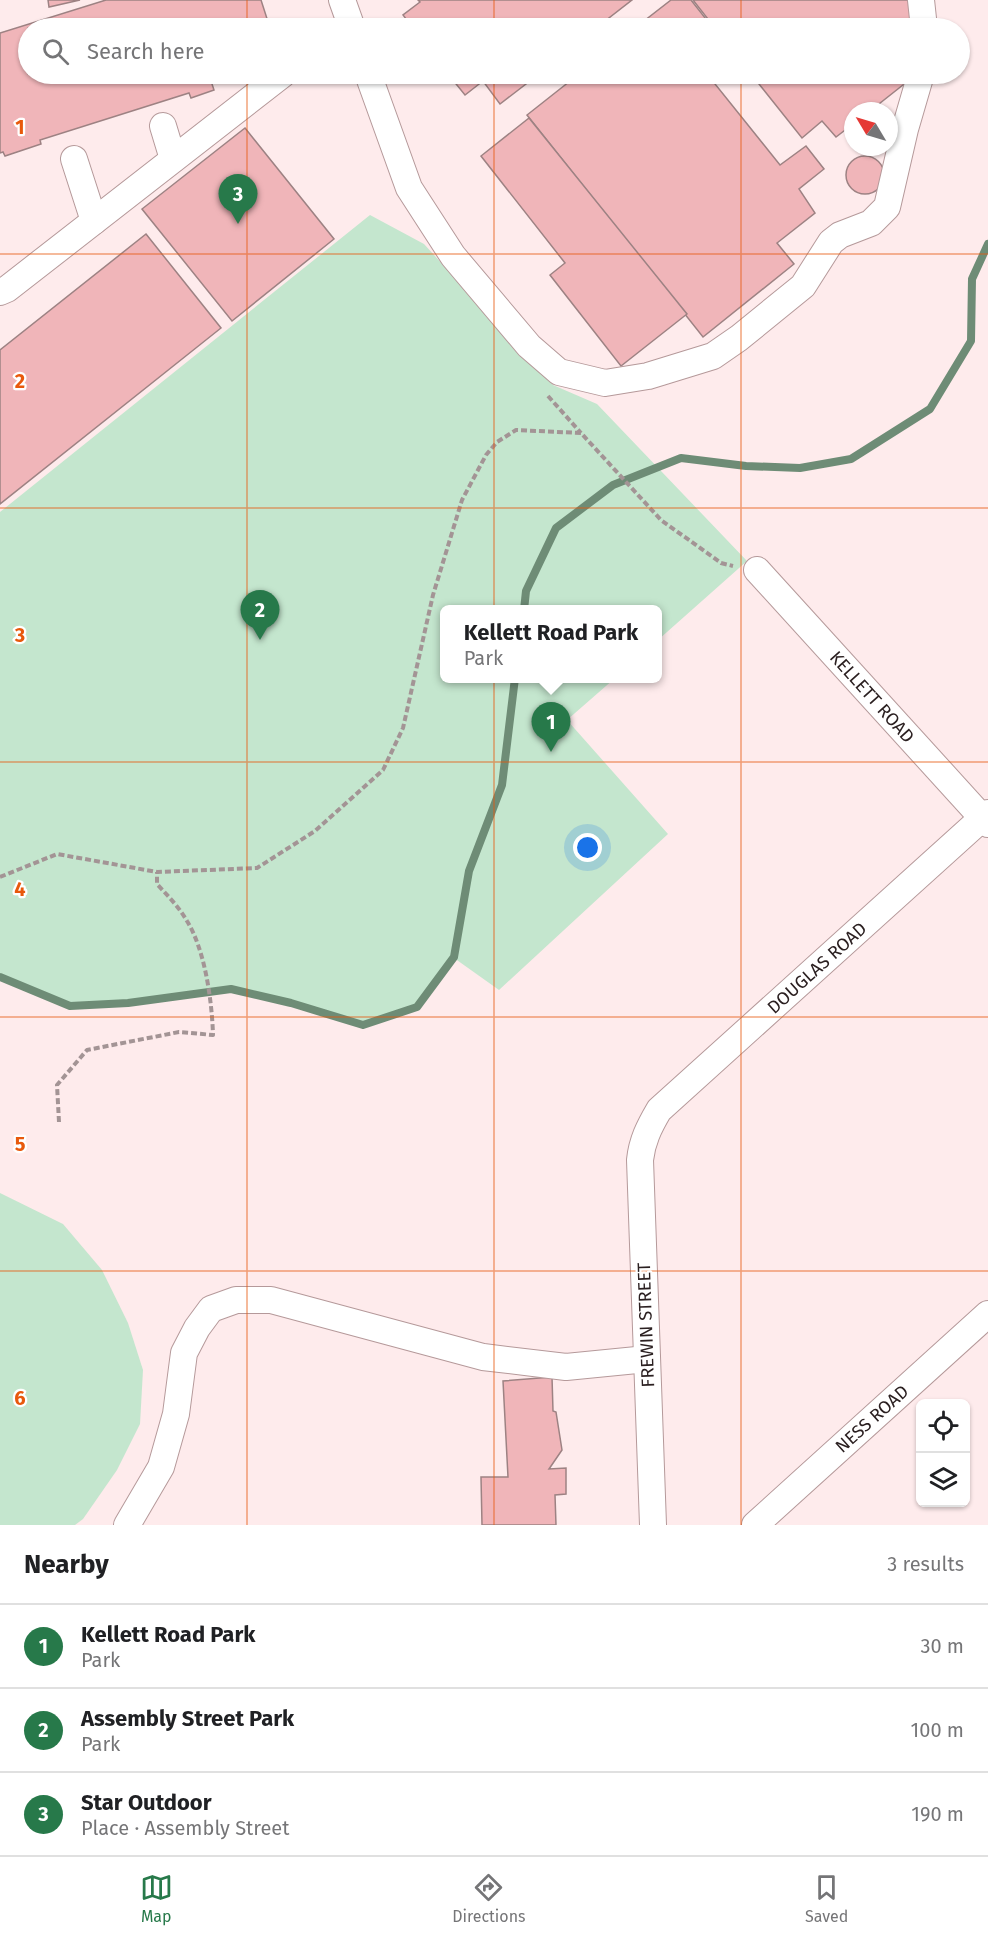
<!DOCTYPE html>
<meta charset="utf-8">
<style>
body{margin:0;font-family:"Fira Sans",sans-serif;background:#f6f6f6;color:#202124}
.controls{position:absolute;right:18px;bottom:18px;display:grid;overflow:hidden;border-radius:9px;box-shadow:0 2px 4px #0004}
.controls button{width:54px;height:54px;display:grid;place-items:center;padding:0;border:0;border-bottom:2px solid #e0e0e0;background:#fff;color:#202124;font:30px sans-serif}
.compass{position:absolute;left:844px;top:102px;width:54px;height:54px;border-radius:50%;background:#fff;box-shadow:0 2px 4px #0004;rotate:308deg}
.you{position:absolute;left:588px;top:848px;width:21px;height:21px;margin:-15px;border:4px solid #fff;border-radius:50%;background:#1a73e8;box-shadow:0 0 0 9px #1a73e833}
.badge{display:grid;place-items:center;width:39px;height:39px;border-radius:50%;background:#27794a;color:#fff;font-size:20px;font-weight:700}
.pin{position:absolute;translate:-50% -50px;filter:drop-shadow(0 2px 3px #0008)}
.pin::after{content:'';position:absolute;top:32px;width:21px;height:18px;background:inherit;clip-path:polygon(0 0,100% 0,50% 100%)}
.popup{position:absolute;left:440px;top:605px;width:222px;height:78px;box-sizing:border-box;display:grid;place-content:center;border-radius:9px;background:#fff;filter:drop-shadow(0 2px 4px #0005);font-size:20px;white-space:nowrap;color:#757577}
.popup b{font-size:22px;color:#202124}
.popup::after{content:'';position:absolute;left:50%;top:100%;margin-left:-12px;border:12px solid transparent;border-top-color:#fff}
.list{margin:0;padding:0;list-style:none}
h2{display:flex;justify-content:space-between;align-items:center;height:78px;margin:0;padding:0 24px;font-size:26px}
h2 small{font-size:20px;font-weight:400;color:#757577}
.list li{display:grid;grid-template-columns:39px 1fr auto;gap:18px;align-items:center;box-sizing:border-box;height:84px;padding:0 24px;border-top:2px solid #e0e0e0}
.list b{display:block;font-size:22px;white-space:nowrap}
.list p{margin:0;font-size:20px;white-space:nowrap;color:#757577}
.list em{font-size:20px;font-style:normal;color:#757577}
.icon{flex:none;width:33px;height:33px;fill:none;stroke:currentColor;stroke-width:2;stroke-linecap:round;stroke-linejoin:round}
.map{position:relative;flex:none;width:988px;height:1525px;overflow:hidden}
.search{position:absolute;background:#fff;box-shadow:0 2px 4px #0004;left:18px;right:18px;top:18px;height:66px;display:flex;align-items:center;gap:15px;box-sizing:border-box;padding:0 21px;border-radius:33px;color:#757577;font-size:22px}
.sheet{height:330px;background:#fff}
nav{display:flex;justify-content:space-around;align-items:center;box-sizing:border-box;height:84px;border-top:2px solid #e0e0e0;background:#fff;font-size:16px;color:#757577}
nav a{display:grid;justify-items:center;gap:3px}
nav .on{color:#27794a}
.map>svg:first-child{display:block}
.green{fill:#c4e6ce}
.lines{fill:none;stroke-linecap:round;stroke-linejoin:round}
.stream{stroke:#6e8c76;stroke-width:8}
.building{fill:#f0b5b9;stroke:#9d8283;stroke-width:1.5}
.minor-casing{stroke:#b5999a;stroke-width:28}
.path{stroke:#a39495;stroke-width:4;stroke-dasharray:6 3;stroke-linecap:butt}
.minor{stroke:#fff;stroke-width:26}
.grid{fill:none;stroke:#e8590c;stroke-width:1.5;stroke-opacity:0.55}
.labels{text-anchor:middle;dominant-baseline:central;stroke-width:4.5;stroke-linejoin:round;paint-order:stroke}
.street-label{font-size:18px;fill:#2b2021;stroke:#fff}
.grid-label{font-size:20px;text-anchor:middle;font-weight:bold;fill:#e8590c;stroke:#fff;stroke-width:4.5;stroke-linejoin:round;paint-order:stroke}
</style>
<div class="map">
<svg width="988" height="1525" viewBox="0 0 988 1525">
<rect width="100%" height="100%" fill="#feebec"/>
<!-- green -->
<g class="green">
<polygon points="370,215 424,244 553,385 597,404 747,561 658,640 658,610 444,610 444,678 614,679 567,720 668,834 499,990 454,958 417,1007 363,1025 291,1003 231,989 128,1003 70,1006 0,977 0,512"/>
<polygon points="0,1193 63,1224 102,1270 128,1323 143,1370 140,1424 117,1470 83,1519 75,1525 0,1525"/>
</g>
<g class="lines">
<!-- stream -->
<g class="stream">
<polyline points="524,610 526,591 556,528 613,485 681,458 746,466 800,468 851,459 930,409 971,341 972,279 988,244"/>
<polyline points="0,977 70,1006 128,1003 231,989 291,1003 363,1025 417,1007 454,957 469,871 502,785 515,678"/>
</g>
</g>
<!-- building -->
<g class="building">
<polygon points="48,0 80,0 49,7"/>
<polygon points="106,0 261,0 270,28 28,28 28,74 204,74 205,76 209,75 214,90 191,98 189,93 40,140 41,144 5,156 3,152 0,153 0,33"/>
<polygon points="418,0 632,0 596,28 413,28 403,15 420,2"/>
<polygon points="671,0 691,0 713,28 635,28"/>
<polygon points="693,0 910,0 914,28 715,28"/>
<polygon points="448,74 539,74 500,104 483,81 465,95"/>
<polygon points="579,74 719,74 711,79 780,165 806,146 824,169 799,189 815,213 777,243 794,264 703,337 527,115"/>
<polygon points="751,74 910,74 913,77 870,111 853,111 853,124 836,137 822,121 802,138"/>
<polygon points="529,118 687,314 621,366 550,275 565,263 481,156"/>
<polygon points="245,128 334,239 232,321 142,209"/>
<circle cx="865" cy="175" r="19"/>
<polygon points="146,234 221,328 0,504 0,350"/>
<polygon points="552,1377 553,1411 556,1412 562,1450 549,1469 566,1468 566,1494 555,1495 556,1525 482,1525 481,1477 508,1477 503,1381"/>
</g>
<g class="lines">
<defs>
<g id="minor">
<polyline points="342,0 352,28"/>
<polyline points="921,0 924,28"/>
<polyline points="368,74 409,188 453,256 529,346 559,372 605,383 648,376 713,356 739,338 803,286 831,242 840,235 871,223 887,207 905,129 921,74"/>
<polyline points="163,126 173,159"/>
<polyline points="74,159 94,221"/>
<polyline points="0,292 7,289 283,74"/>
<polyline points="757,570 988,824"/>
<polyline points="127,1525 161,1467 176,1414 184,1353 197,1328 211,1309 236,1300 271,1300 483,1357 566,1367 647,1359"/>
<path d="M653,1525L640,1160C642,1141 649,1127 659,1110L988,813"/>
<polyline points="755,1525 988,1314"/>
</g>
</defs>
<!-- minor casing -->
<use href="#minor" class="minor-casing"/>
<!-- path -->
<g class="path">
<polyline points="548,396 581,433"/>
<polyline points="0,877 57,854 157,872 257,868 315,831 383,770 403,728 433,595 462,500 486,455 497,442 516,430 581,433 661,520 721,563 733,566"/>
<path d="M59,1122L57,1085L87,1050L179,1032L213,1035C212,1001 205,950 187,921C179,907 168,896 157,884V872"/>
</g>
<!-- minor -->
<use href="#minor" class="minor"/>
</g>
<!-- grid -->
<path class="grid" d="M247,0V28M494,0V28M741,0V28M247,74V1525M494,74V1525M741,74V1525M0,254H988M0,508H988M0,762H988M0,1017H988M0,1271H988"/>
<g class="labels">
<!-- street labels -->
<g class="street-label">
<text transform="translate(872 697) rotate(48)">KELLETT ROAD</text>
<text transform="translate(817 968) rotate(-42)">DOUGLAS ROAD</text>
<text transform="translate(646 1325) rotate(-92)">FREWIN STREET</text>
<text transform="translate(872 1419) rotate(-42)">NESS ROAD</text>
</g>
</g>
<g class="grid-label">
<text x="20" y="134">1</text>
<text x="20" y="388">2</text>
<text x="20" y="642">3</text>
<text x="20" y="896">4</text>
<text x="20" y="1151">5</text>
<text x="20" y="1405">6</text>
</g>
</svg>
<div class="controls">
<button><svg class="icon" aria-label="locate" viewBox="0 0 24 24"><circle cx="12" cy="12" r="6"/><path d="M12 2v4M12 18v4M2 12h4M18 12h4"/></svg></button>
<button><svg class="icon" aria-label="layers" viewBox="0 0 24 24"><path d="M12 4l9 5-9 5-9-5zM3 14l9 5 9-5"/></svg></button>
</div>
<svg class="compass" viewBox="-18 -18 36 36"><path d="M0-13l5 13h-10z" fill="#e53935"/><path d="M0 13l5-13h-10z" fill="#757577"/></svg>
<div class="you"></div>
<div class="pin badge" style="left:551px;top:752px">1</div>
<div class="popup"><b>Kellett Road Park</b>Park</div>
<div class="pin badge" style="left:260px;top:640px">2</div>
<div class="pin badge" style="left:238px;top:224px">3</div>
<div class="search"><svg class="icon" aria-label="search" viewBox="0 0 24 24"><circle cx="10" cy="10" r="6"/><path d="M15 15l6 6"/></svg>Search here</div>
</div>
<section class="sheet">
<h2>Nearby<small>3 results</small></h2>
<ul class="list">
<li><span class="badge">1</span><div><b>Kellett Road Park</b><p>Park</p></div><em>30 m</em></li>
<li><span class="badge">2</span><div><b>Assembly Street Park</b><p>Park</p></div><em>100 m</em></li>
<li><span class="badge">3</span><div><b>Star Outdoor</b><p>Place · Assembly Street</p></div><em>190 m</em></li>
</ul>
</section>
<nav>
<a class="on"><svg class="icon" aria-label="map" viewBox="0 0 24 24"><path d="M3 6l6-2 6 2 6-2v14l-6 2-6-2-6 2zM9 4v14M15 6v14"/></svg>Map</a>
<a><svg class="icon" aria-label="directions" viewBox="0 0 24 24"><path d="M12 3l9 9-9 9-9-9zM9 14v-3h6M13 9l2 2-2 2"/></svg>Directions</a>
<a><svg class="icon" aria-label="saved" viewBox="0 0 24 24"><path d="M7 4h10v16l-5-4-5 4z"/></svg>Saved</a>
</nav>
